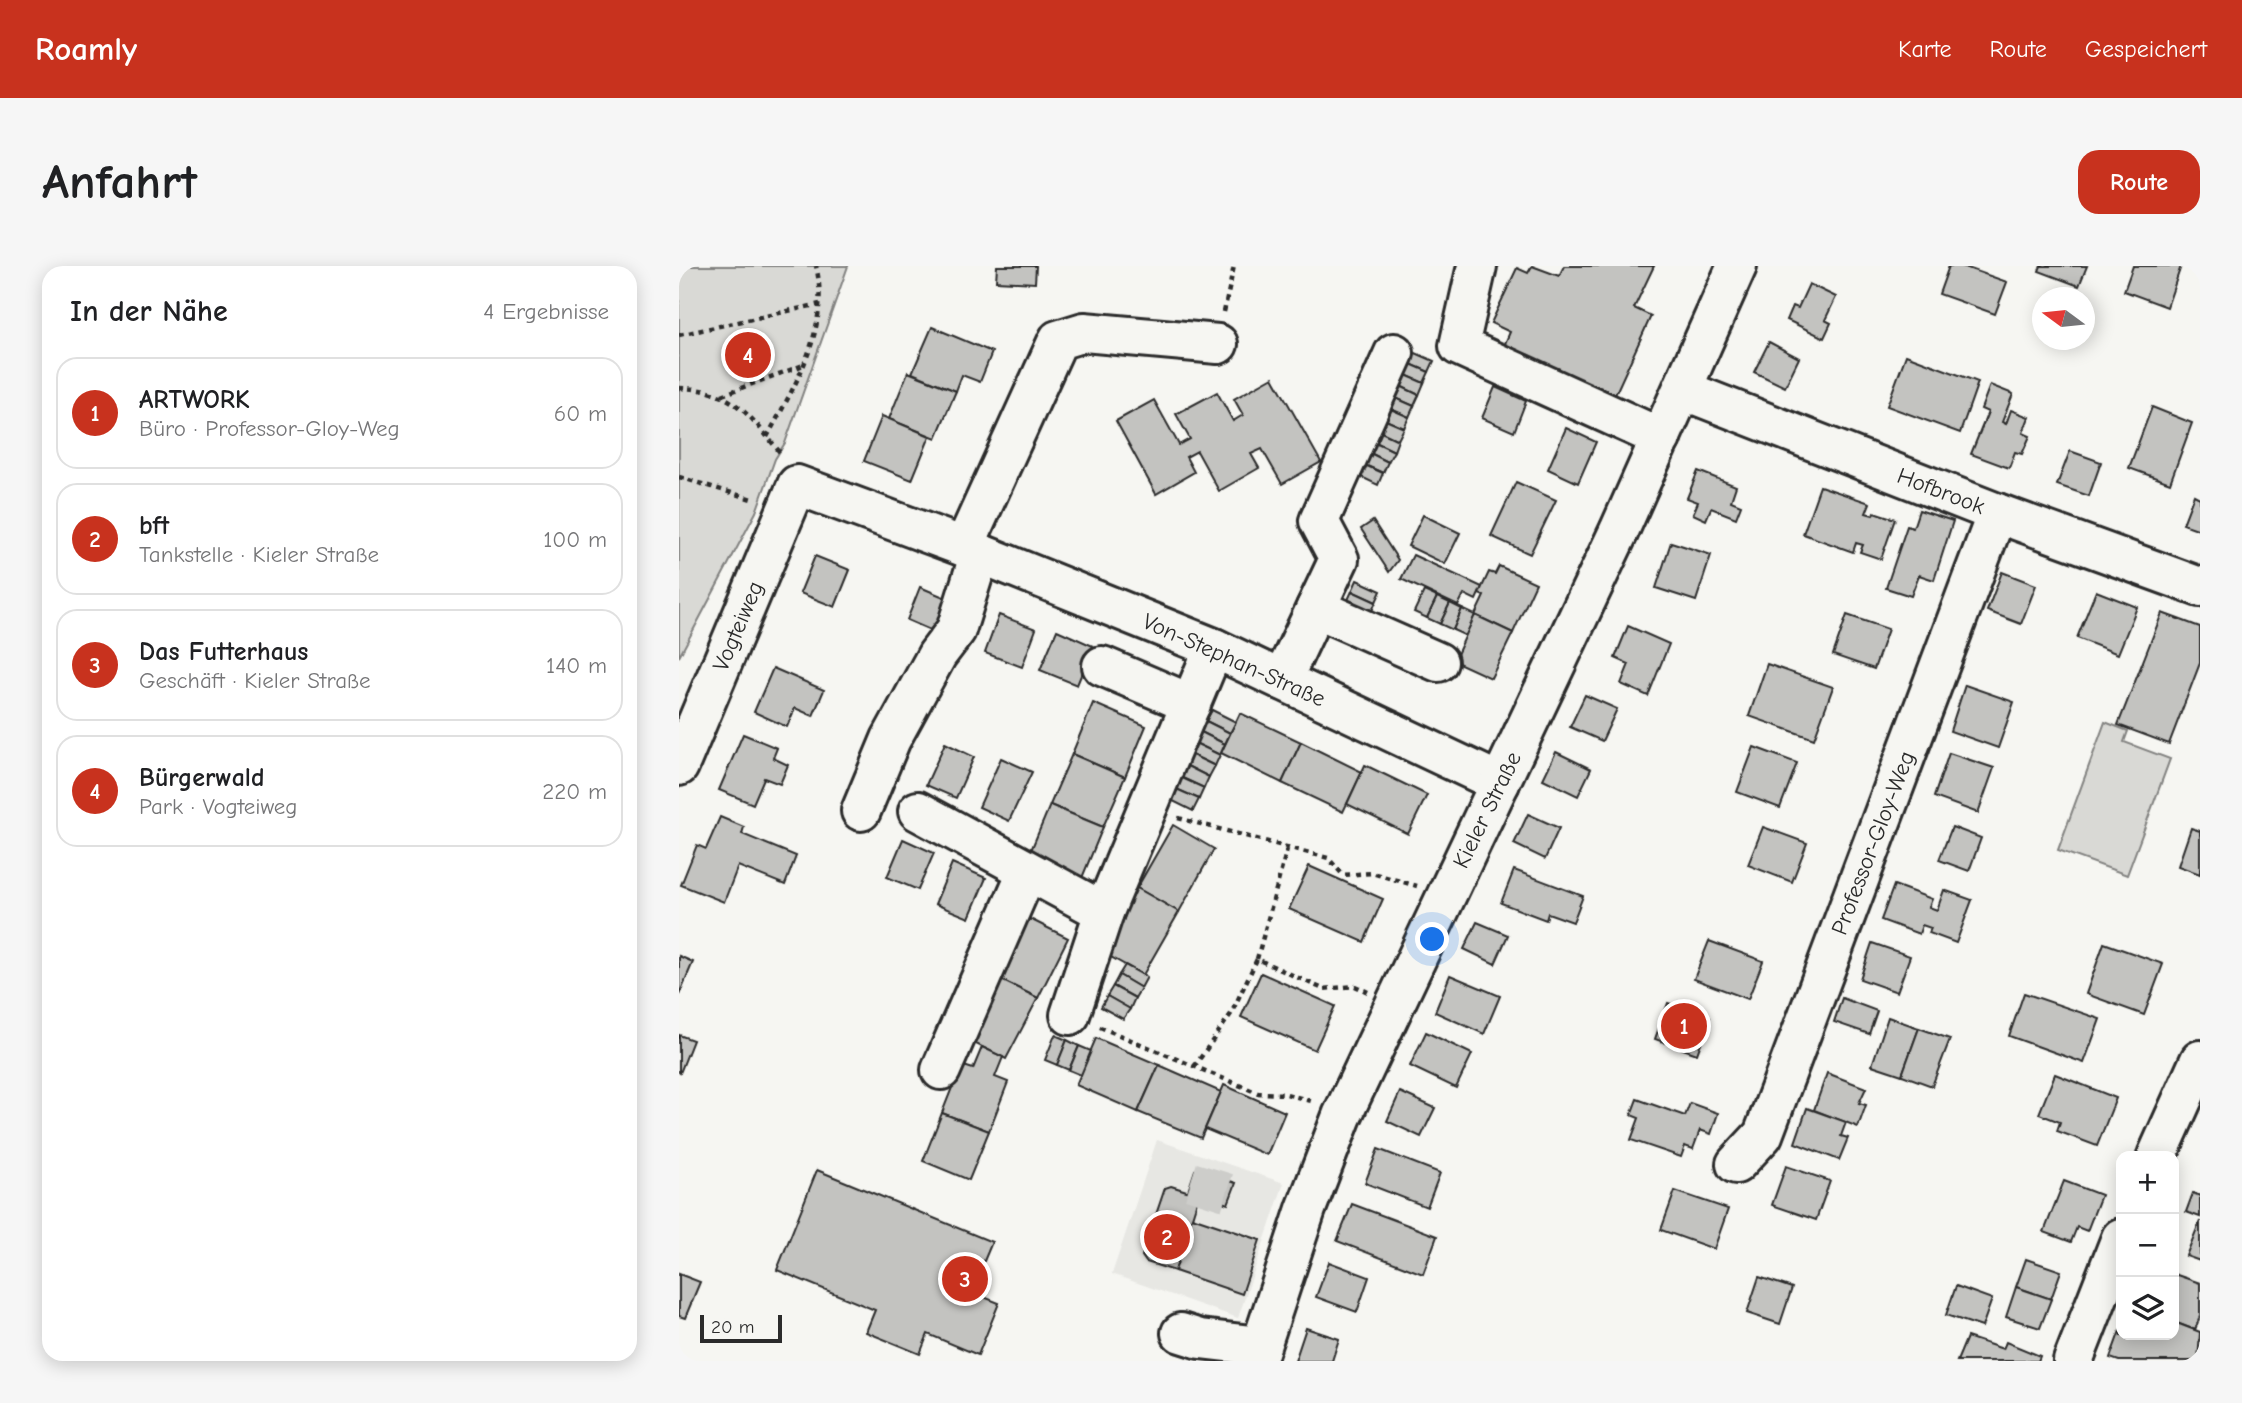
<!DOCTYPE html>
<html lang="de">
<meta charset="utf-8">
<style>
body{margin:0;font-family:"Comic Neue",sans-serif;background:#f6f6f6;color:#202124}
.controls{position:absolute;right:21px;bottom:21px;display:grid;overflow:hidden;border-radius:14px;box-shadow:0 4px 18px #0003}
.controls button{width:63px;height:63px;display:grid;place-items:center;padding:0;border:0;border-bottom:2px solid #e0e0e0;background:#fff;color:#202124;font:35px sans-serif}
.compass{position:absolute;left:1353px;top:21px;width:63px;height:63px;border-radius:50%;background:#fff;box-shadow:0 4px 18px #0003;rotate:285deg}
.scale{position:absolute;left:21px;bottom:18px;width:82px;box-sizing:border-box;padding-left:7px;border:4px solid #2b2b2b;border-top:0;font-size:19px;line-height:24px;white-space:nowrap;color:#2b2b2b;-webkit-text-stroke:5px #f6f6f2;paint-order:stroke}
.you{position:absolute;left:754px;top:674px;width:24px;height:24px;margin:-18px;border:5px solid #fff;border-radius:50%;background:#1a73e8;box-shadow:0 0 0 10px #1a73e833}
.badge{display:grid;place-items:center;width:46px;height:46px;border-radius:50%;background:#c8321e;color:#fff;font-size:23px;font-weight:700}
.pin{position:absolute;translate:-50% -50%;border:4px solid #fff;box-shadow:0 2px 7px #0006}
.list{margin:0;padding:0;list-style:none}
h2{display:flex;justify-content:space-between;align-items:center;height:91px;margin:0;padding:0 28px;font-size:30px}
h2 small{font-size:23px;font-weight:400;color:#757577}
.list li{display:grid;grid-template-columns:46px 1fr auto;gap:21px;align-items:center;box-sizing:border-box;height:112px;margin:0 14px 14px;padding:0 14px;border:2px solid #e0e0e0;border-radius:21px}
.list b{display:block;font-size:26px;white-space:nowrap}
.list p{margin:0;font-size:23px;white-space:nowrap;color:#757577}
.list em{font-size:23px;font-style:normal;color:#757577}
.icon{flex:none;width:38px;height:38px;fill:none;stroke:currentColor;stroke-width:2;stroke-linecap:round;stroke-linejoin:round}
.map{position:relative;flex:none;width:1521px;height:1095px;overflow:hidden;border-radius:21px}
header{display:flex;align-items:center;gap:42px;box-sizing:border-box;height:98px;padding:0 35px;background:#c8321e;color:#fff}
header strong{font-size:33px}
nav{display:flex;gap:38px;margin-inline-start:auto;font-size:24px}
.intro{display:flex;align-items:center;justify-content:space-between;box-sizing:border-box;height:168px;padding:0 42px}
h1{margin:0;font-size:49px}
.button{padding:18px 32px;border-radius:21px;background:#c8321e;color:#fff;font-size:24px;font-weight:700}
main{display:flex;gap:42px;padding:0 42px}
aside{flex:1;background:#fff;border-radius:21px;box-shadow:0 4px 18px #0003}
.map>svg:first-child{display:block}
.built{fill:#e7e7e3}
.green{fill:#d9d9d5;stroke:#828280;stroke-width:2}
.building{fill:#c3c3c0;stroke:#2b2b2b;stroke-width:2}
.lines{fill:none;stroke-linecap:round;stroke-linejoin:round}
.minor-tunnel{stroke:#cdcdca;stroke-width:38;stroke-dasharray:38 19;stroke-linecap:butt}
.minor-casing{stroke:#2b2b2b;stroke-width:44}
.major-casing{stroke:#2b2b2b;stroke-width:44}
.path{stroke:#2b2b2b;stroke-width:4.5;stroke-dasharray:5 5;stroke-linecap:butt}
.minor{stroke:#f6f6f2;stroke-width:38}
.major{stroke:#f6f6f2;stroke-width:38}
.labels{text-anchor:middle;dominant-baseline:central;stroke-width:5;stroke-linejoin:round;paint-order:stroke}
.street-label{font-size:23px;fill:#2b2b2b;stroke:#f6f6f2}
</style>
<header>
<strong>Roamly</strong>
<nav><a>Karte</a><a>Route</a><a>Gespeichert</a></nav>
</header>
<div class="intro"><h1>Anfahrt</h1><a class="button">Route</a></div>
<main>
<aside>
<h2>In der Nähe<small>4 Ergebnisse</small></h2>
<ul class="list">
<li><span class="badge">1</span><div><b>ARTWORK</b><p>Büro · Professor-Gloy-Weg</p></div><em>60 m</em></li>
<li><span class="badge">2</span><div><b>bft</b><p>Tankstelle · Kieler Straße</p></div><em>100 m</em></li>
<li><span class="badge">3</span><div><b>Das Futterhaus</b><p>Geschäft · Kieler Straße</p></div><em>140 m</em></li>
<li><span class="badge">4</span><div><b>Bürgerwald</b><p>Park · Vogteiweg</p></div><em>220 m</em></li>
</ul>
</aside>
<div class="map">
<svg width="1521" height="1095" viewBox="0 0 1521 1095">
<rect width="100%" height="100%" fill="#f6f6f2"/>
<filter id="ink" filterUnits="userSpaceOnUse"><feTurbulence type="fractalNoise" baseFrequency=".0143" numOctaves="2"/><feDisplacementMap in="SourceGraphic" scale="14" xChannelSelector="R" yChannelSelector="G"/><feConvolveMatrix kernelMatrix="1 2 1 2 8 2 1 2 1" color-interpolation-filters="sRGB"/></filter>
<g filter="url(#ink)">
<!-- built -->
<polygon class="built" points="478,874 605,917 559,1052 433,1008"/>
<!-- green -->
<g class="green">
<polygon points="0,0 169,0 106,177 96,193 77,246 0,391"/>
<polygon points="1426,456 1449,465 1445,476 1491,493 1448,609 1379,584"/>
</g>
<!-- building -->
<g class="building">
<polygon points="318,0 357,0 356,17 317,15"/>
<polygon points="853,0 880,10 885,0 975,0 955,42 972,50 931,140 821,89 831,66 812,57 838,2 849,7"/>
<polygon points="1270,0 1283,0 1328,16 1316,48 1260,28"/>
<polygon points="1362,0 1408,0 1400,20 1360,5"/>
<polygon points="1454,0 1502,0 1488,41 1445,25"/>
<polygon points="1130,18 1157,31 1146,54 1152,57 1145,72 1108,54 1114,40 1119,42"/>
<polygon points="253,61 313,86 301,116 283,109 277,125 233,107"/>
<polygon points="1090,76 1120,92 1106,121 1075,106"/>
<polygon points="732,85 755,95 750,106 727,96"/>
<polygon points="1227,89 1299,116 1281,167 1208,140"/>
<polygon points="727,96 750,106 745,117 722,107"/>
<polygon points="229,106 277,125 257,172 210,153"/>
<polygon points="722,107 745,117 740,129 717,118"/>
<polygon points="594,111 642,196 603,218 583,183 572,188 580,202 540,225 518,185 507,191 515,206 477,228 437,155 475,134 500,179 511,173 497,148 538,126 554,155 564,149 555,133"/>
<polygon points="717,118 740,129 735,140 712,130"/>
<polygon points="1311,119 1334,128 1323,156 1327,158 1332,144 1350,151 1344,167 1351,170 1343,188 1336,186 1330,202 1292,188 1309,146 1302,143"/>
<polygon points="816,121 847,135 835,166 803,152"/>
<polygon points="712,130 735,140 730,151 707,141"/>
<polygon points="707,141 730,151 725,162 702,152"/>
<polygon points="1473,141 1513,157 1491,217 1450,202"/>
<polygon points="203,150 251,170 233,214 185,195"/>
<polygon points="702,152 725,162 719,174 696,163"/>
<polygon points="887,162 917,176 899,217 869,203"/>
<polygon points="696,163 719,174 715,185 692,174"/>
<polygon points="692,174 715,185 709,196 687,185"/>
<polygon points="687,185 709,196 704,207 681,197"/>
<polygon points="1391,185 1422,196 1410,230 1378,219"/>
<polygon points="681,197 704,207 699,219 676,208"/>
<polygon points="1019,205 1057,220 1052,235 1062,239 1057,252 1032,242 1027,254 1014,248 1019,236 1008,232"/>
<polygon points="837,216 877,234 851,288 812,270"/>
<polygon points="1141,220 1191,237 1187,247 1194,249 1195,246 1216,253 1202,293 1181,286 1184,279 1177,277 1174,286 1124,268"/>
<polygon points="1515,229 1521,232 1521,264 1504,258"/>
<polygon points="1240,244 1274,255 1255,314 1240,309 1232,330 1207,322 1228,260 1234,262"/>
<polygon points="744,249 781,267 766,298 729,280"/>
<polygon points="694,255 719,294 710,306 682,263"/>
<polygon points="992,276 1032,289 1017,335 977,322"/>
<polygon points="734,289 803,321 797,334 785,328 779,340 722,313"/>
<polygon points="136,290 171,304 156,341 121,327"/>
<polygon points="820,300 857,317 834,367 796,349 805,330 800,328 803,321 810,306 816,308"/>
<polygon points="1323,306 1357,319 1342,358 1308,345"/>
<polygon points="678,314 702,325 697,336 673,325"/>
<polygon points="241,321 272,334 258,367 228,354"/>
<polygon points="673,325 697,336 692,347 668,336"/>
<polygon points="745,325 758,331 748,352 735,346"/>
<polygon points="1417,325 1458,341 1439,388 1398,372"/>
<polygon points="758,331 771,337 761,358 748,352"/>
<polygon points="771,337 783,343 774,364 761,358"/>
<polygon points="783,343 796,349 787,370 774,364"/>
<polygon points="1483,347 1521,361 1521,397 1490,478 1439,459"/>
<polygon points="320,349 357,363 343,401 306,387"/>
<polygon points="796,349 834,367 812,412 775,395"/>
<polygon points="1168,349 1209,363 1195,403 1154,389"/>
<polygon points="949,360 990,378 969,430 942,418 950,398 936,392"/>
<polygon points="378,364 414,380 398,419 361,404"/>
<polygon points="1088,398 1154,421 1135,473 1070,450"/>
<polygon points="94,402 145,424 134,450 116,442 108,461 75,446"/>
<polygon points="1286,419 1335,436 1319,482 1271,465"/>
<polygon points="906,429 938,443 923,475 891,461"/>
<polygon points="414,437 467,460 446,511 393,488"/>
<polygon points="533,444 557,456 551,467 527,455"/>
<polygon points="561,447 622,476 603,517 542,487"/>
<polygon points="527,455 551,467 546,478 522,466"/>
<polygon points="522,466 546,478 541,489 516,477"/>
<polygon points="64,468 98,482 94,492 109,499 101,518 85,512 74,538 40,524"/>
<polygon points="622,476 683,506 664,546 603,517"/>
<polygon points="266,477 295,491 277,532 247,519"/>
<polygon points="516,477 541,489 536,500 511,488"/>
<polygon points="1075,481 1118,497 1101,542 1058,526"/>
<polygon points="877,486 912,503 899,530 864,513"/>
<polygon points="1270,487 1315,502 1299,547 1255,531"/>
<polygon points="393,488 446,511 424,561 371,539"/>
<polygon points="511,488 536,500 530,511 506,499"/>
<polygon points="322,492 353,506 330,555 300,541"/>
<polygon points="506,499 530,511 525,522 501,511"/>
<polygon points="686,499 748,529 729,568 668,538"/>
<polygon points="501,511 525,522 520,533 495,522"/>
<polygon points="495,522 520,533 514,545 490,533"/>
<polygon points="371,539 424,561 403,612 350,589"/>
<polygon points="849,548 880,562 866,593 835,578"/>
<polygon points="41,551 65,561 63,568 117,590 106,619 59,600 45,636 2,619 18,579 27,583"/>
<polygon points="494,559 535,583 500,646 458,622"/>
<polygon points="1084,561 1128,577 1113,616 1069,599"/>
<polygon points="1273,561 1302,572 1290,605 1260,594"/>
<polygon points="1512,562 1521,565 1521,608 1499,600"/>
<polygon points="224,573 255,587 239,624 208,611"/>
<polygon points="273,597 307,612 290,652 256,638"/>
<polygon points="630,600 704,633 685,676 610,643"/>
<polygon points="835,604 904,630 894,656 869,647 867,654 822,637"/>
<polygon points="1215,619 1253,633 1250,641 1258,644 1265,624 1293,634 1277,677 1250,667 1252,662 1243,659 1240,668 1202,654"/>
<polygon points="458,622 500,646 464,709 423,686"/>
<polygon points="349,652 389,672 359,732 318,712"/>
<polygon points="798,656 829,669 816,698 785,683"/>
<polygon points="1030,675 1084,695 1069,733 1015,713"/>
<polygon points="1193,677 1231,690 1218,726 1181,713"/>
<polygon points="1425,677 1484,698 1465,749 1407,728"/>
<polygon points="0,690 14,696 0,729"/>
<polygon points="446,699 468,711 462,722 440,709"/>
<polygon points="582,707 656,740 636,784 562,751"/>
<polygon points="440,709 462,722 456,732 434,720"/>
<polygon points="771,709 821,730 805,768 756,746"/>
<polygon points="318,712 359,732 327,793 287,773"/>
<polygon points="434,720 456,732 451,743 428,730"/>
<polygon points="1345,727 1421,753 1405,797 1330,770"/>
<polygon points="428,730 451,743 444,753 422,741"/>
<polygon points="1163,732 1198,745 1190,768 1155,756"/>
<polygon points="989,737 1031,752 1018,788 976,773"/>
<polygon points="1209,751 1240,762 1223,809 1193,799"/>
<polygon points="1240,762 1271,773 1253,820 1223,809"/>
<polygon points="747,766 793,788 777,822 731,800"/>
<polygon points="0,769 14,774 1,807 0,806"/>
<polygon points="376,769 388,774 378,799 366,794"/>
<polygon points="417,772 480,799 459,846 397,819"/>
<polygon points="388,774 400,780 390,804 378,799"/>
<polygon points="400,780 412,785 402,809 390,804"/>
<polygon points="303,781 324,791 316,811 329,816 310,865 263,847 282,799 294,803"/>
<polygon points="480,799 542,826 522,872 459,846"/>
<polygon points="1148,807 1187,822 1180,837 1187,839 1179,861 1135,844"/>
<polygon points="1376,808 1437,832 1418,880 1378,865 1381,856 1360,848"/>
<polygon points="545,819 606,846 588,889 526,863"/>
<polygon points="721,826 756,842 742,871 708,855"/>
<polygon points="958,833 1006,850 1011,837 1039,847 1032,868 1021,864 1014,883 1006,880 1002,891 952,874 960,852 952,849"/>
<polygon points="1128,842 1167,856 1162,870 1169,872 1160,894 1116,877"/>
<polygon points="263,847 310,865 290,914 244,895"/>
<polygon points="699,883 761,907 748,941 686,917"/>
<polygon points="1107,900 1151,915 1137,954 1093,939"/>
<polygon points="138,904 313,976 292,1026 320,1037 299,1089 249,1068 241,1088 187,1066 196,1044 98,1004"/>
<polygon points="516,904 557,917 549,938 509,925"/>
<polygon points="1385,915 1422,929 1408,965 1398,961 1392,976 1365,966"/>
<polygon points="492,920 520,929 496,1005 467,996 463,990 486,922"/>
<polygon points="996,925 1049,943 1035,983 982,964"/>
<polygon points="1514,927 1521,930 1521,951 1507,946"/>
<polygon points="673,938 758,970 744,1008 658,975"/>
<polygon points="513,951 581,974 563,1028 496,1005"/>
<polygon points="1521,955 1521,995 1507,990"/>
<polygon points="1347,993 1382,1005 1372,1033 1337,1021"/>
<polygon points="650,996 690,1011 678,1046 637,1031"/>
<polygon points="0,1008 21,1016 6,1052 0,1050"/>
<polygon points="1495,1008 1521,1017 1521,1050 1516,1064 1495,1056"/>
<polygon points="1080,1011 1113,1022 1101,1058 1068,1047"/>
<polygon points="1277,1020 1313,1033 1303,1061 1267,1049"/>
<polygon points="1337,1021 1372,1033 1361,1062 1327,1051"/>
<polygon points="1495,1056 1521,1066 1519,1095 1440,1095 1431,1092 1442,1062 1442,1069 1495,1069"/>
<polygon points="627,1062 660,1073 653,1095 616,1095"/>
<polygon points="1288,1071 1324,1083 1327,1076 1361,1090 1359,1095 1278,1095"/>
</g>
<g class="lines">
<!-- minor-tunnel -->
<polyline class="minor-tunnel" points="512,915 553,928"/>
<defs>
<g id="minor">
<polyline points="798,0 780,80 982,172"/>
<polyline points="1004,124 1318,247 1521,321"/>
<polyline points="285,281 379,74 405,66 539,78"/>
<polyline points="637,342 759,396"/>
<polyline points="423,400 512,438"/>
<polyline points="603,414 660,293 640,255 715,87"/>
<polyline points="0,500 118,219 285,281 535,382 821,517"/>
<polyline points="182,545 212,473 258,389 277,364 301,287"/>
<polyline points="239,545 425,646 535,382"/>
<polyline points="391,749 425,646"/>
<polyline points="262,804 348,606"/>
<polyline points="1478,890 1521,794"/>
<polyline points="1057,898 1084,869 1318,247"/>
<polyline points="502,1067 521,1073 581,1080"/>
<polyline points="1394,1095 1442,972"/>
</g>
<polyline id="major" points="577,1095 627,943 663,850 940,265 1058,0"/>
</defs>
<!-- minor casing -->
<use href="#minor" class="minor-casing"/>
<!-- major casing -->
<use href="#major" class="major-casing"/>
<!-- path -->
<g class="path">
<polyline points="545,46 555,0"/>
<polyline points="0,69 141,38"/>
<path d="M0,122C55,123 71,150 104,190"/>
<polyline points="43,129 127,98"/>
<path d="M88,171C116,119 152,62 137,0"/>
<polyline points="0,211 76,234"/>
<polyline points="499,552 649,592 664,609 693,607 738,620"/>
<polyline points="578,693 608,583"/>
<polyline points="421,761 579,827 607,828 636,836"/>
<polyline points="515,801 552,748 578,693 644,723 676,720 689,726"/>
</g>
<!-- minor -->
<use href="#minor" class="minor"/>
<!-- major -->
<use href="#major" class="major"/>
</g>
</g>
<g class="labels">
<!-- street labels -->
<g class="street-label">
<text transform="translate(1262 225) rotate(21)">Hofbrook</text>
<text transform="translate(59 360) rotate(-67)">Vogteiweg</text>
<text transform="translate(555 394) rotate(24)">Von-Stephan-Straße</text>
<text transform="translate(808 544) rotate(-64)">Kieler Straße</text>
<text transform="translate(1194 577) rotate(-69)">Professor-Gloy-Weg</text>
</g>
</g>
</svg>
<div class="controls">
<button>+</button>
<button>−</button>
<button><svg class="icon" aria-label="layers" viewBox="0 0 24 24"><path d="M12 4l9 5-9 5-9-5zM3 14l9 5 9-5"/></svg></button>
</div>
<svg class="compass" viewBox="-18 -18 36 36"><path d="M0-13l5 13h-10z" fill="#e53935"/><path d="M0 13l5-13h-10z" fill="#757577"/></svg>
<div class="scale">20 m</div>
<div class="you"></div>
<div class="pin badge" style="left:1005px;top:760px">1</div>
<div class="pin badge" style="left:488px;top:971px">2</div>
<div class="pin badge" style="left:286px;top:1013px">3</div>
<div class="pin badge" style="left:69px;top:89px">4</div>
</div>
</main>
